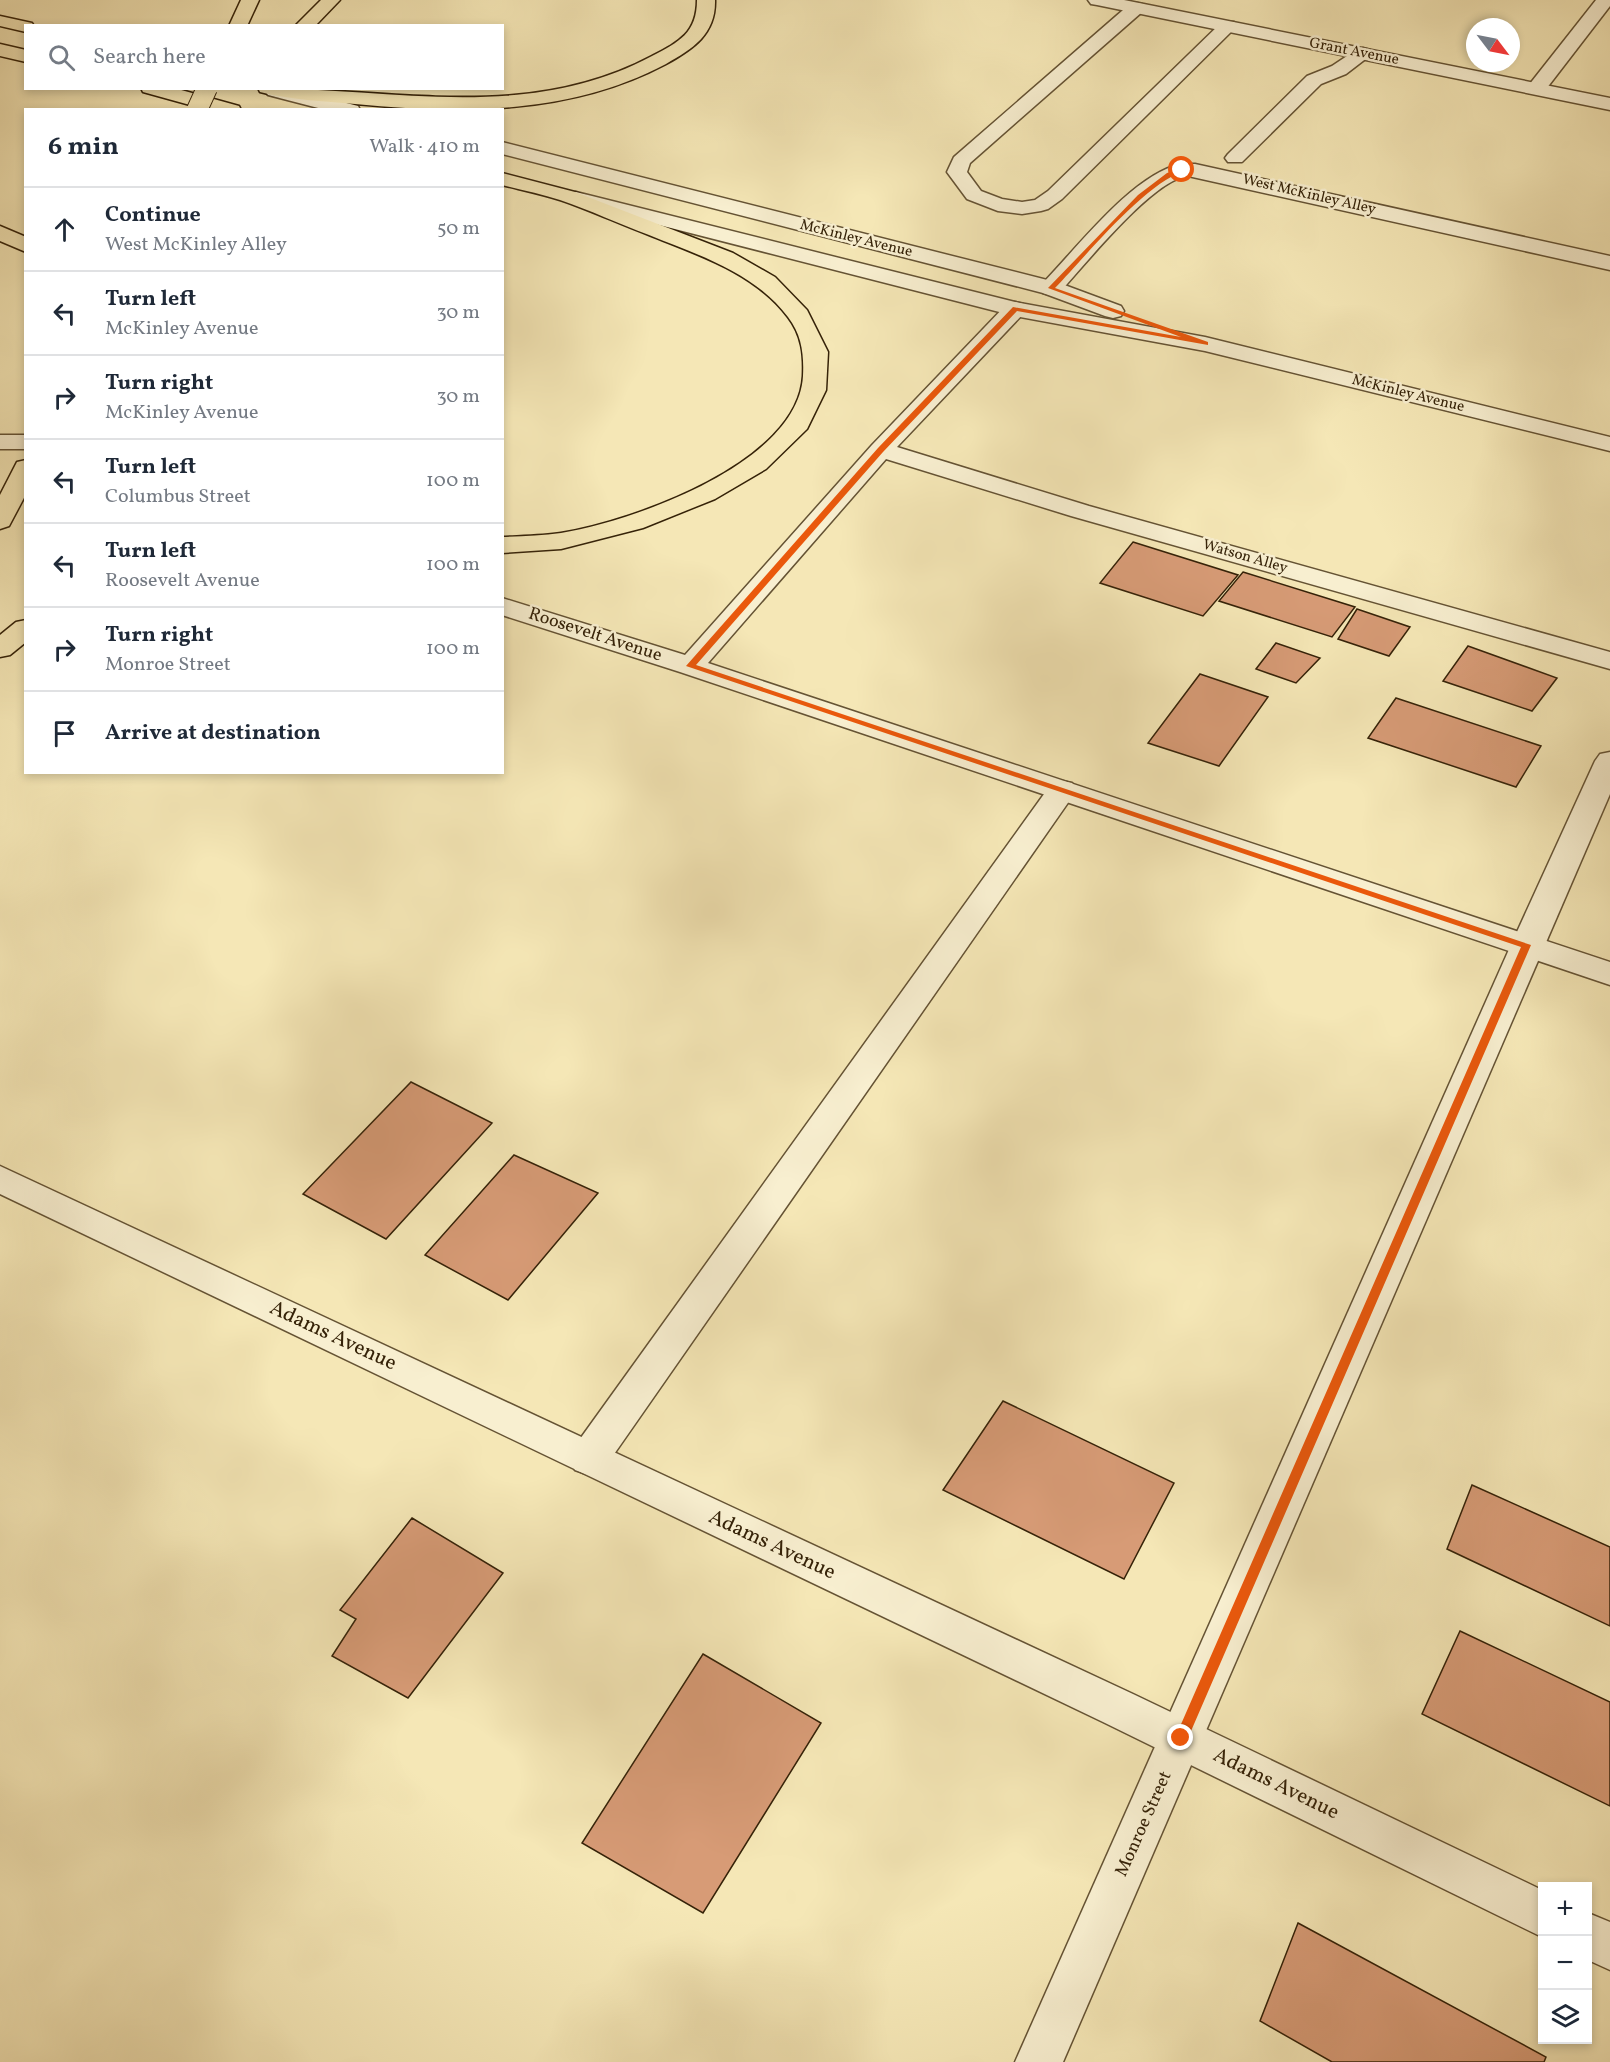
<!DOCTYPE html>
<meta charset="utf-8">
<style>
body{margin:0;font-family:Vollkorn,serif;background:#f6f6f7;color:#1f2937}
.controls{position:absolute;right:18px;bottom:18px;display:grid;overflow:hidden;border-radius:0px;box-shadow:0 3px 9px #0003}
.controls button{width:54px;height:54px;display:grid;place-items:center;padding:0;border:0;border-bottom:2px solid #e0e1e3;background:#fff;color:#1f2937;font:30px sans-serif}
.compass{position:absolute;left:1466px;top:18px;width:54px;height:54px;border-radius:50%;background:#fff;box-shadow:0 3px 9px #0003;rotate:122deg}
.stop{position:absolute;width:18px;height:18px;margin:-14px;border:4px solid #ea580c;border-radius:50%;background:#fff}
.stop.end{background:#ea580c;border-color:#fff;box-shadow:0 2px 6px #0008}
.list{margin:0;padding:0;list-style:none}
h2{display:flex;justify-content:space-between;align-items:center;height:78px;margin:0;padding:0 24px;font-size:26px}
h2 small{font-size:20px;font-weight:400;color:#747a83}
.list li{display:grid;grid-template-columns:39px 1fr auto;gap:18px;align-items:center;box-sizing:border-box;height:84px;padding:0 24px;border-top:2px solid #e0e1e3}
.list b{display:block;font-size:22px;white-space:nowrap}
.list p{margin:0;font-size:20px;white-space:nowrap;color:#747a83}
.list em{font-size:20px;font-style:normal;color:#747a83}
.icon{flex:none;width:33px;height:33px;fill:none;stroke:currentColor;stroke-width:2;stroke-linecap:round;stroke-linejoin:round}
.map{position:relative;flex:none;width:1610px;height:2062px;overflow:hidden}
.search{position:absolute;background:#fff;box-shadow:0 3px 9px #0003;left:24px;top:24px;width:480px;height:66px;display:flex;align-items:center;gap:15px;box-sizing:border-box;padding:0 21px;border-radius:0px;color:#747a83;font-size:22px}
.panel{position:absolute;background:#fff;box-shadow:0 3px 9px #0003;left:24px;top:108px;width:480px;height:666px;border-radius:0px}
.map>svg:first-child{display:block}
.building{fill:#d79b76;stroke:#352208;stroke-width:1.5}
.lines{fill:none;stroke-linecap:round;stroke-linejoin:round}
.service-casing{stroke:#655334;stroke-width:3}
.minor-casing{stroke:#655334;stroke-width:3}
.tertiary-casing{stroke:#655334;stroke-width:3}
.primary-casing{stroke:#352208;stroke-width:3}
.service{fill:#f8efd0;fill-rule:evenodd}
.minor{fill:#f8efd0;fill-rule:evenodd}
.tertiary{fill:#f8efd0;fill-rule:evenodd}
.primary{fill:#f5e7b6;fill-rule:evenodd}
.primary-bridge-casing{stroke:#352208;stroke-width:22;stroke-linecap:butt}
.primary-bridge{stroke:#f5e7b6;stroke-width:20}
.route{fill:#ea580c}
.labels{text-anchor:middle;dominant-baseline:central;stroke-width:5;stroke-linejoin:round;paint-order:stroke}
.far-street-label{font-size:15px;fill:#352208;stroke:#f8efd0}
.street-label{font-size:18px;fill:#352208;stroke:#f8efd0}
.near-street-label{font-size:21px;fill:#352208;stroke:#f8efd0}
</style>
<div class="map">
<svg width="1610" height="2062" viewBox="0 0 1610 2062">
<rect width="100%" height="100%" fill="#f5e7b6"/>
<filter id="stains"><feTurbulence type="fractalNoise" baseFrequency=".00333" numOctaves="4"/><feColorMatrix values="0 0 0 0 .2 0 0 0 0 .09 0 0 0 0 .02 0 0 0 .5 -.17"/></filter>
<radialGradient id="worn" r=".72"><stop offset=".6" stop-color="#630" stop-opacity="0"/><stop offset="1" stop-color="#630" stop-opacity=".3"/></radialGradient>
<!-- building -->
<g class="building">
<polygon points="1133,542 1238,575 1203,616 1100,583"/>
<polygon points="1243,572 1355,607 1332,637 1219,601"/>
<polygon points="1357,609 1410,627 1389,656 1338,639"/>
<polygon points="1276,643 1320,658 1296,683 1256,669"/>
<polygon points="1468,646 1557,678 1532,711 1443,681"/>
<polygon points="1200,674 1268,697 1219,766 1148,743"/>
<polygon points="1396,698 1541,746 1516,787 1368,738"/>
<polygon points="411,1082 492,1123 386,1239 303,1194"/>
<polygon points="514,1155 598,1193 508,1300 425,1255"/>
<polygon points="1003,1401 1174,1483 1124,1579 943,1490"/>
<polygon points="1472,1485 1610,1547 1610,1626 1447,1549"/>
<polygon points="412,1518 503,1573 408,1698 332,1656 356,1619 340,1610"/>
<polygon points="1460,1631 1610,1702 1610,1806 1422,1714"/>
<polygon points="703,1654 821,1723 703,1913 582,1843"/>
<polygon points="1298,1923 1546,2057 1544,2062 1332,2062 1260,2021"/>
</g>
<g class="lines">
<defs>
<g id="service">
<polygon points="1596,0 1610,0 1610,6 1543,93 1529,93 1526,89 1529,85"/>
<polygon points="1136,3 1142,4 1145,8 1142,12 970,163 967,172 981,191 1002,199 1022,202 1035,200 1048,191 1222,22 1234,22 1237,26 1062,199 1048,209 1041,211 1022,214 998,211 967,199 947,172 954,157 1130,4"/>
<polygon points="1363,48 1370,50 1372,54 1346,74 1321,84 1242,162 1228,162 1225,158 1228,154 1307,76 1332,66 1356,50"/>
<polygon points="1062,781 1072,783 1077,790 1072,797 603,1470 589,1475 575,1470 569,1458 575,1446 1052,783"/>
</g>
<g id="minor">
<polygon points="1088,0 1124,0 1610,98 1610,110 1097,5 1091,4"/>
<path d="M1181,164H1195L1610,256V270L1188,176C1154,178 1083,267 1059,293L1051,295L1043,293L1040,288L1043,283C1077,248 1133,174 1181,164Z"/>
<polygon points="1015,302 1023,304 1026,309 1023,314 897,447 1089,506 1610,652 1610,669 1071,516 886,459 708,663 1610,962 1610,985 680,672 502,615 502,598 685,655 872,445 1007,304"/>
<rect x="0" y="435" width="26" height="14"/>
<polygon points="0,1166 1133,1694 1542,1890 1542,1937 1103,1722 0,1194"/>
<polygon points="1588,1913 1610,1922 1610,1970 1588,1960"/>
</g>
<g id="tertiary">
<polygon points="267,88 288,88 358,106 360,110 326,110 268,95 265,91"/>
<polygon points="502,142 1059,283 1121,306 1124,311 1121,316 1113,318 1105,316 1043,293 502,154"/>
<polygon points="576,192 1015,302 1205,337 1610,437 1610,451 1205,351 1015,316 569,202 566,198 569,194"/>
<polygon points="1610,752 1610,794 1063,2062 1015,2062 1511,945 1595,761 1600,754"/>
</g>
<g id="primary">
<polygon points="241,0 259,0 247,26 229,26"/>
<polygon points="321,0 340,0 315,26 295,26"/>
<path d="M697,0H715C716,34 693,49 666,64C570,115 461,114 355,104C323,101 291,100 260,92L258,88C393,88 526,123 652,56C679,42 697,33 697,0Z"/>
<polygon points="0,16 32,23 34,26 26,26 26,32 0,26"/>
<polygon points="0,44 26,50 26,62 0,56"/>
<polygon points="141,88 174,88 239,106 241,110 208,110 143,92"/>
<path d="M502,173L575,192L733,253L775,277L807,310L828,352L826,390L807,429L766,469L715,499L643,528L561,549L502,553V537C522,536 542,536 561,533C634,521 798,463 803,376C804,355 802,335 788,317C754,272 698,255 649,235C619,224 590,210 560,200C541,194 522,190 502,185Z"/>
<polygon points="0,226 26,237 26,252 0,241"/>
<polygon points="26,460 26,494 9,526 0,529 0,495 17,462"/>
<polygon points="26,620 26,642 10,655 0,657 0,635 16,622"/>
</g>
</defs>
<!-- service casing -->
<use href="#service" class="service-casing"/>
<!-- minor casing -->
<use href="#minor" class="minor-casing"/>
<!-- tertiary casing -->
<use href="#tertiary" class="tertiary-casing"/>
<!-- primary casing -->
<use href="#primary" class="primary-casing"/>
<!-- service -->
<use href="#service" class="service"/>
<!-- minor -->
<use href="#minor" class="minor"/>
<!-- tertiary -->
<use href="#tertiary" class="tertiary"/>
<!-- primary -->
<use href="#primary" class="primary"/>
<defs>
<polyline id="primary-bridge" points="197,110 207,88"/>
</defs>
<!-- primary-bridge casing -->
<use href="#primary-bridge" class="primary-bridge-casing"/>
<!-- primary-bridge -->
<use href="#primary-bridge" class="primary-bridge"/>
</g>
<!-- route -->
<path class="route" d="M1182,168L1184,171C1143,185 1087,255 1055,288L1208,342V345L1017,311L883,452L696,665L1531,945L1188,1738L1186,1743L1181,1745L1177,1743L1175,1738L1521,947L686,666L878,448L1013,307L1181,337L1048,288L1138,195L1167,173Z"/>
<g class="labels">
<!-- far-street labels -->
<g class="far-street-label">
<text transform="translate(1354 52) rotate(11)">Grant Avenue</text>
<text transform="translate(1309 195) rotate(13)">West McKinley Alley</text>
<text transform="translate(856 239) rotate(14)">McKinley Avenue</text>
<text transform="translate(1408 394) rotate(14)">McKinley Avenue</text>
<text transform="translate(1245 557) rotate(16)">Watson Alley</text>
</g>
<!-- street labels -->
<g class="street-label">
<text transform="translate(595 635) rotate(18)">Roosevelt Avenue</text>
<text transform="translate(1144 1824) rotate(-66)">Monroe Street</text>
</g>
<!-- near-street labels -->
<g class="near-street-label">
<text transform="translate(333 1336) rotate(25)">Adams Avenue</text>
<text transform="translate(772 1545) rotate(25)">Adams Avenue</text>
<text transform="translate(1276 1784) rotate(26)">Adams Avenue</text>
</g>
</g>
<rect width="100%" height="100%" filter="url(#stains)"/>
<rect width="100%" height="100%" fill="url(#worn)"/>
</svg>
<div class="controls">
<button>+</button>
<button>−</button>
<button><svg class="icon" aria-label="layers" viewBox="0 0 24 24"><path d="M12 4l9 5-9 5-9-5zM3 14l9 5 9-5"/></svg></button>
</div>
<svg class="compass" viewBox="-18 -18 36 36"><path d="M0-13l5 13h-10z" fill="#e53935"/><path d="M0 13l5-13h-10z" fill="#747a83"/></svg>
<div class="stop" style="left:1182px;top:170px"></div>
<div class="stop end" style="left:1181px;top:1738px"></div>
<div class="search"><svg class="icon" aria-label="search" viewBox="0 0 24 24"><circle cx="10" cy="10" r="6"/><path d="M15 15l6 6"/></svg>Search here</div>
<section class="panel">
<h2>6 min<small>Walk · 410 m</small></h2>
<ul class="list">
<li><svg class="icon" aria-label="ahead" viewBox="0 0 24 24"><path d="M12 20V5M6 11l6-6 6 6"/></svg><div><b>Continue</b><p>West McKinley Alley</p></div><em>50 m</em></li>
<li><svg class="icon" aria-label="left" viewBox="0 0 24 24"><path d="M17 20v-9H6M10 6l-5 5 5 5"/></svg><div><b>Turn left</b><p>McKinley Avenue</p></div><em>30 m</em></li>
<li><svg class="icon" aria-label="right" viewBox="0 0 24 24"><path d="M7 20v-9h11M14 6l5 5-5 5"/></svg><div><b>Turn right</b><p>McKinley Avenue</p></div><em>30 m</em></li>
<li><svg class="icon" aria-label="left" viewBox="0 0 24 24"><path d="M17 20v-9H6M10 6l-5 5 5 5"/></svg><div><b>Turn left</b><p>Columbus Street</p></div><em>100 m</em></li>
<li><svg class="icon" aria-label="left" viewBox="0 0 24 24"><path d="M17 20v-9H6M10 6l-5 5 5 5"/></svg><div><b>Turn left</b><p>Roosevelt Avenue</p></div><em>100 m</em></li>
<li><svg class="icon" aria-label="right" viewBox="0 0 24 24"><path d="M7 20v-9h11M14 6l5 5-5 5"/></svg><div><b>Turn right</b><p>Monroe Street</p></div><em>100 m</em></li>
<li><svg class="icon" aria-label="arrive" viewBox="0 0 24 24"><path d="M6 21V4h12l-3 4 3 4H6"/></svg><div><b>Arrive at destination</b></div></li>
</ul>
</section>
</div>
